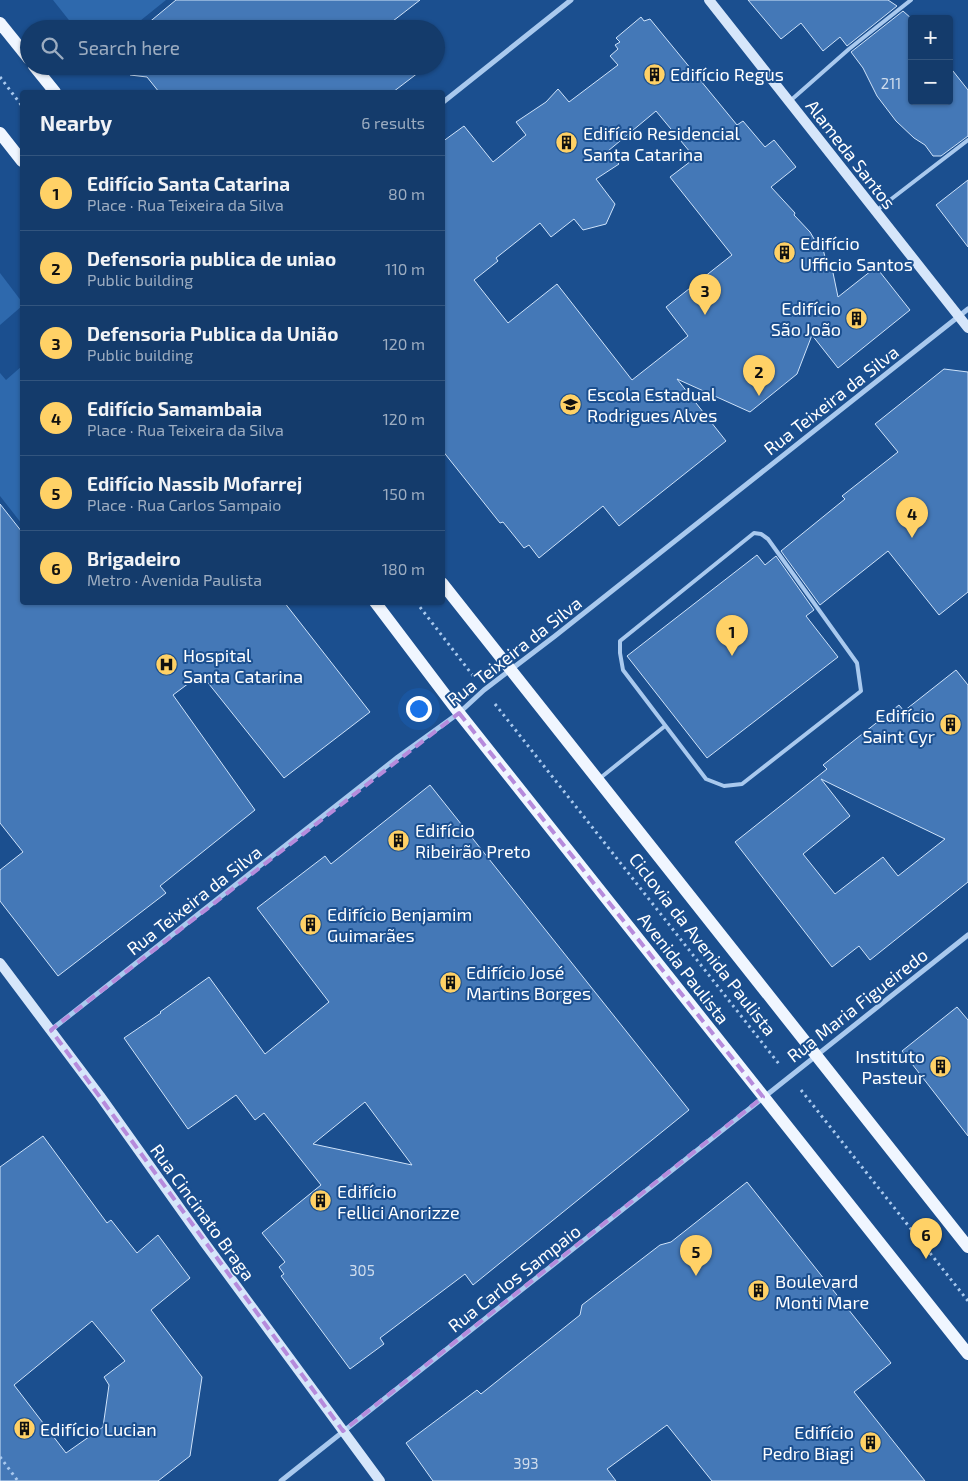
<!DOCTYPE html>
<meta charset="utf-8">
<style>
body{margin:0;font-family:"Exo 2",sans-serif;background:#1d4271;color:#f1f3f6}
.controls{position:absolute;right:15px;top:15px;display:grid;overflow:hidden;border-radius:5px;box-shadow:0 1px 4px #0004}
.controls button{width:45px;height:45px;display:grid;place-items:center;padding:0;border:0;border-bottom:1px solid #33557e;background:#143b6b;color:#f1f3f6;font:25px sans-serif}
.you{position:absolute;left:418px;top:708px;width:18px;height:18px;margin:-12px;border:4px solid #fff;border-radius:50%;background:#1a73e8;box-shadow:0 0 0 8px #1a73e833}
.badge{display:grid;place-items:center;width:32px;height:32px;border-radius:50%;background:#ffd166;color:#111;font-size:16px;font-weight:700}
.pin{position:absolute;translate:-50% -41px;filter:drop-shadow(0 1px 2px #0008)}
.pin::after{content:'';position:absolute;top:26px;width:18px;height:15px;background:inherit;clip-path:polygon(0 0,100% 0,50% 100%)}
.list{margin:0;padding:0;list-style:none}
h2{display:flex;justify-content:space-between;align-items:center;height:65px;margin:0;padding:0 20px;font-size:21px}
h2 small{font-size:16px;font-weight:400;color:#9dadc1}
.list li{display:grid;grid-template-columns:32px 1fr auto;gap:15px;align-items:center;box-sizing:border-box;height:75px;padding:0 20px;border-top:1px solid #33557e}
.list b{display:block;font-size:19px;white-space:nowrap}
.list p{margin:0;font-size:16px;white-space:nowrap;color:#9dadc1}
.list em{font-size:16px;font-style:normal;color:#9dadc1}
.icon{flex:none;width:28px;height:28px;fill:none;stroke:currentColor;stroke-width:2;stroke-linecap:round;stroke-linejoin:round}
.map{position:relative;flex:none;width:968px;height:1481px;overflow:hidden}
.search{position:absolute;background:#143b6b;box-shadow:0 1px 4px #0004;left:20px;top:20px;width:425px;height:55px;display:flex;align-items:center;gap:12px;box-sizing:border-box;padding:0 18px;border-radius:28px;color:#9dadc1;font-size:19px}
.panel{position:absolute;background:#143b6b;box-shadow:0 1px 4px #0004;left:20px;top:90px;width:425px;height:515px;border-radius:5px}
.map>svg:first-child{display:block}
.green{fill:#2e69ad}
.building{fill:#4478b7;stroke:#cfe3fa;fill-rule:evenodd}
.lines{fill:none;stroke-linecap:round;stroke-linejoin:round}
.path{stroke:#a9c9ee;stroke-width:3;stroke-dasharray:2.5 4;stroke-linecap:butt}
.lane{stroke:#a9c9ee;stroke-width:4}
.street{stroke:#a9c9ee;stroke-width:5}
.secondary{stroke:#d6e6fa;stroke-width:10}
.primary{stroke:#f0f6ff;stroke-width:12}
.marked{fill:none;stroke:#b68bdc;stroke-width:4;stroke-dasharray:10 6;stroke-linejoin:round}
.labels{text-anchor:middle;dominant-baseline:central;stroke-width:4;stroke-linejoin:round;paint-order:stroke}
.number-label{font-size:15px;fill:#d0dded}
.poi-label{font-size:18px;fill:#fff;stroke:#1b4f8f;text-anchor:start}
.street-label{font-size:18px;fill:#fff;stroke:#1b4f8f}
</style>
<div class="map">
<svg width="968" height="1481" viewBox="0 0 968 1481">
<rect width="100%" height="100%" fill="#1b4f8f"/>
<!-- green -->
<g class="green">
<polygon points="53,0 166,0 130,29 76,29"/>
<polygon points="0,273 22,302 22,306 0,325"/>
<polygon points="22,366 22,524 0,496 0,373 6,380"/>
</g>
<!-- building -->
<g class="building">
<polygon points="176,0 420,0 393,21 399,29 141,29"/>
<polygon points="748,0 888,0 897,6 847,46 840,37 823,51 801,23 781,39"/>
<polygon points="903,11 912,19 912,101 949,101 949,66 968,90 968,136 941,156 933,156 925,145 914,138 896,121 877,96 863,68 851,52"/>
<path d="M641,17L644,21L650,19L737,125L743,121L765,147L774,140L796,167L771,187L795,213L794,215L810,232L820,249H823L826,261L832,268L838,297L876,267L910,310L838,368L812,335L797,374L750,412L677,379L726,441L619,526L603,506L539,558L529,545L524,548L503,522L500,523L442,450V142L464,126L493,162L526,135L516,122L546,102L558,89L569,102L618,65L610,56L618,49L615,45L620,42L616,38ZM656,111L695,158L670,177L732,255L666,307L688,336L632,380L557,284L508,323L474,280L498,261L496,258L540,223L551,237L574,219L583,230L606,224L615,204L596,179L619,164L608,151Z"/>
<polygon points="122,66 427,66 393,92 159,92 147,77 130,75"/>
<polygon points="968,180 968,247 936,205"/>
<polygon points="944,369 968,372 968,592 939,615 888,551 820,605 781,551 845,499 842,496 898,452 875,424"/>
<polygon points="0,504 22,532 22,602 284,602 370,712 284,778 201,674 173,695 255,810 160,886 166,893 58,976 0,901 0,870 23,852 0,823"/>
<polygon points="757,555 765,565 776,556 814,610 806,616 838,657 707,758 627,656"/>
<path d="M956,670L968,685V882L870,960L859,946L832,967L735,842L827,769L823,765L899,705L904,711ZM821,779L868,802L945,839L898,876L883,857L835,894L803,854L850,816Z"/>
<path d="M430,785L689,1110L473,1285L465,1274L380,1338L384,1344L350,1369L281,1276L284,1274L279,1267L285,1262L262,1233L321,1185L264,1113L255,1120L236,1095L188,1129L124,1038L161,1013L160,1012L209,977L265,1054L329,1002L257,908L325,856L331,864ZM365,1102L412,1165L313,1144Z"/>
<polygon points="957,1007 968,1020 968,1136 902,1051"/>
<path d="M43,1136L107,1223L111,1220L137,1253L158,1235L190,1278L151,1310L202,1377L190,1456L158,1481H0V1167ZM92,1321L125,1361L104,1377L109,1385L103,1427L66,1453L14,1385Z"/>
<polygon points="747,1182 891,1363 854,1392 925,1481 712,1481 667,1425 607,1469 616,1481 433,1481 406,1443 477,1390 481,1394 580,1315 582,1305 660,1245 671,1242"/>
</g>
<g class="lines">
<!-- path -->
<g class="path">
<polyline points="0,77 22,106"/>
<polyline points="416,602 474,677"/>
<polyline points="495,704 779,1064"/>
<polyline points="801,1090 968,1301"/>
<polyline points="0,1457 18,1481"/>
</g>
<!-- lane -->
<g class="lane">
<polyline points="790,101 849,49 911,0"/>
<polyline points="877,210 968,140"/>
<polygon points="754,533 761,534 768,539 857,663 861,691 742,784 724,786 706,779 623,670 620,653 620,641"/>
<polyline points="599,779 665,726"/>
</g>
<!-- street -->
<g class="street">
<polyline points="442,103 571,0"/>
<polyline points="51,1030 398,757 459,713 484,690 555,636 968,309"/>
<polyline points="281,1481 968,935"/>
</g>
<!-- secondary -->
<g class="secondary">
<polyline points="709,0 968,328"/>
<polyline points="0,963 100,1096 204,1242 380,1481"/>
</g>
<!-- primary -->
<g class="primary">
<polyline points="0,23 29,59"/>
<polyline points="34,66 55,92"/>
<polyline points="0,133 22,161"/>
<polyline points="442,583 968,1247"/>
<polyline points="375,602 459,713 968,1354"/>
</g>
</g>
<!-- marked area -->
<path class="marked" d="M459,713L763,1097L343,1431L51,1030Z"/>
<!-- icons -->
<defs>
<symbol id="building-disc" viewBox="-11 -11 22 22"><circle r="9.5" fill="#ffd166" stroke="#1b4f8f"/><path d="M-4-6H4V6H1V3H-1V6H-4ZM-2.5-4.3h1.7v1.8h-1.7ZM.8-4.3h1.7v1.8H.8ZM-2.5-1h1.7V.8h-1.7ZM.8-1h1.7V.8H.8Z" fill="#111"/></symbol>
<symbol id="school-disc" viewBox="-11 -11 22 22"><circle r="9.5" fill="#ffd166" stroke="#1b4f8f"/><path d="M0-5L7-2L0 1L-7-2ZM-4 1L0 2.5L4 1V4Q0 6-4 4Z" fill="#111"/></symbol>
<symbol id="hospital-disc" viewBox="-11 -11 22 22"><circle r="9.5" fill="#ffd166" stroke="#1b4f8f"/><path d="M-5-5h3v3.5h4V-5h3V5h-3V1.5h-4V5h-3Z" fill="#111"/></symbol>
</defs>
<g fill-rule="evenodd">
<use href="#building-disc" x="642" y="62" width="25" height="25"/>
<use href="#building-disc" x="554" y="130" width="25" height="25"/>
<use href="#building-disc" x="772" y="240" width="25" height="25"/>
<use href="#building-disc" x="844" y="306" width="25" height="25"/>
<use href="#school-disc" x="558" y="392" width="25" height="25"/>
<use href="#hospital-disc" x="154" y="652" width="25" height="25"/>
<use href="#building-disc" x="938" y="712" width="25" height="25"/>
<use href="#building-disc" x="386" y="828" width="25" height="25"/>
<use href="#building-disc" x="298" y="912" width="25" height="25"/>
<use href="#building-disc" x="438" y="970" width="25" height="25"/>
<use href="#building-disc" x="928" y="1054" width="25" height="25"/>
<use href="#building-disc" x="308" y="1188" width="25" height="25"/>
<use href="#building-disc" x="746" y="1278" width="25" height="25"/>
<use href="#building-disc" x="12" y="1416" width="25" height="25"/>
<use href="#building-disc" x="858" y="1430" width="25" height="25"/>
</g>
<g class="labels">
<!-- number labels -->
<g class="number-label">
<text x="891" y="83">211</text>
<text x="362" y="1270">305</text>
<text x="526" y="1463">393</text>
</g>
<!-- poi labels -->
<g class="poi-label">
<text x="670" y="74">Edifício Regus</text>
<text x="583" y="133">Edifício Residencial<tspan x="583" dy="21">Santa Catarina</tspan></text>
<text x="800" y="243">Edifício<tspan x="800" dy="21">Ufficio Santos</tspan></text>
<text x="841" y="308" text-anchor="end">Edifício<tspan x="841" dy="21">São João</tspan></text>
<text x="587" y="394">Escola Estadual<tspan x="587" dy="21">Rodrigues Alves</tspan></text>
<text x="183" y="655">Hospital<tspan x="183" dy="21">Santa Catarina</tspan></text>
<text x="935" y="715" text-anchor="end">Edifício<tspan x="935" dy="21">Saint Cyr</tspan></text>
<text x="415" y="830">Edifício<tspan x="415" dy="21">Ribeirão Preto</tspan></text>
<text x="327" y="914">Edifício Benjamim<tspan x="327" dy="21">Guimarães</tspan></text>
<text x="466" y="972">Edifício José<tspan x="466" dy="21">Martins Borges</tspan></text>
<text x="925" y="1056" text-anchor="end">Instituto<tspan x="925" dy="21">Pasteur</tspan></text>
<text x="337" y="1191">Edifício<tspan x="337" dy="21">Fellici Anorizze</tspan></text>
<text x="775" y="1281">Boulevard<tspan x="775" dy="21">Monti Mare</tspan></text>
<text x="40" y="1429">Edifício Lucian</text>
<text x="854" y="1432" text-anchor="end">Edifício<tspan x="854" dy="21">Pedro Biagi</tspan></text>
</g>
<!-- street labels -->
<g class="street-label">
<text transform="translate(851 154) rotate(52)">Alameda Santos</text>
<text transform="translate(831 400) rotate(-38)">Rua Teixeira da Silva</text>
<text transform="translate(514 651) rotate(-38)">Rua Teixeira da Silva</text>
<text transform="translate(194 900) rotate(-38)">Rua Teixeira da Silva</text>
<text transform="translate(703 944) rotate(52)">Ciclovia da Avenida Paulista</text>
<text transform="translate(684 968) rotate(52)">Avenida Paulista</text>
<text transform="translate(857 1005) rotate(-38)">Rua Maria Figueiredo</text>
<text transform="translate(203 1212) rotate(54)">Rua Cincinato Braga</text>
<text transform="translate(514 1278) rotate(-38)">Rua Carlos Sampaio</text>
</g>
</g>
</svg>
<div class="controls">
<button>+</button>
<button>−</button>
</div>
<div class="you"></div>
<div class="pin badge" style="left:732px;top:656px">1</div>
<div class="pin badge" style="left:759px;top:396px">2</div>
<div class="pin badge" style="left:705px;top:315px">3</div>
<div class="pin badge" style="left:912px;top:538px">4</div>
<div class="pin badge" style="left:696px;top:1276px">5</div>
<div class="pin badge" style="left:926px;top:1259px">6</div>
<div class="search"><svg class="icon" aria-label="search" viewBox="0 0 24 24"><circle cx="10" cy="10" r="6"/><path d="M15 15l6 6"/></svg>Search here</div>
<section class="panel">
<h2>Nearby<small>6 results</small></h2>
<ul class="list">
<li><span class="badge">1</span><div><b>Edifício Santa Catarina</b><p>Place · Rua Teixeira da Silva</p></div><em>80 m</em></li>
<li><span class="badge">2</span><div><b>Defensoria publica de uniao</b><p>Public building</p></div><em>110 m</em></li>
<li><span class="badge">3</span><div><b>Defensoria Publica da União</b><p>Public building</p></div><em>120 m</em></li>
<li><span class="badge">4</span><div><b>Edifício Samambaia</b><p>Place · Rua Teixeira da Silva</p></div><em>120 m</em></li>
<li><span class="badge">5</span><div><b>Edifício Nassib Mofarrej</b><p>Place · Rua Carlos Sampaio</p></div><em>150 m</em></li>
<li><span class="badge">6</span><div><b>Brigadeiro</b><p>Metro · Avenida Paulista</p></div><em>180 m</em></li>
</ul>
</section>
</div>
